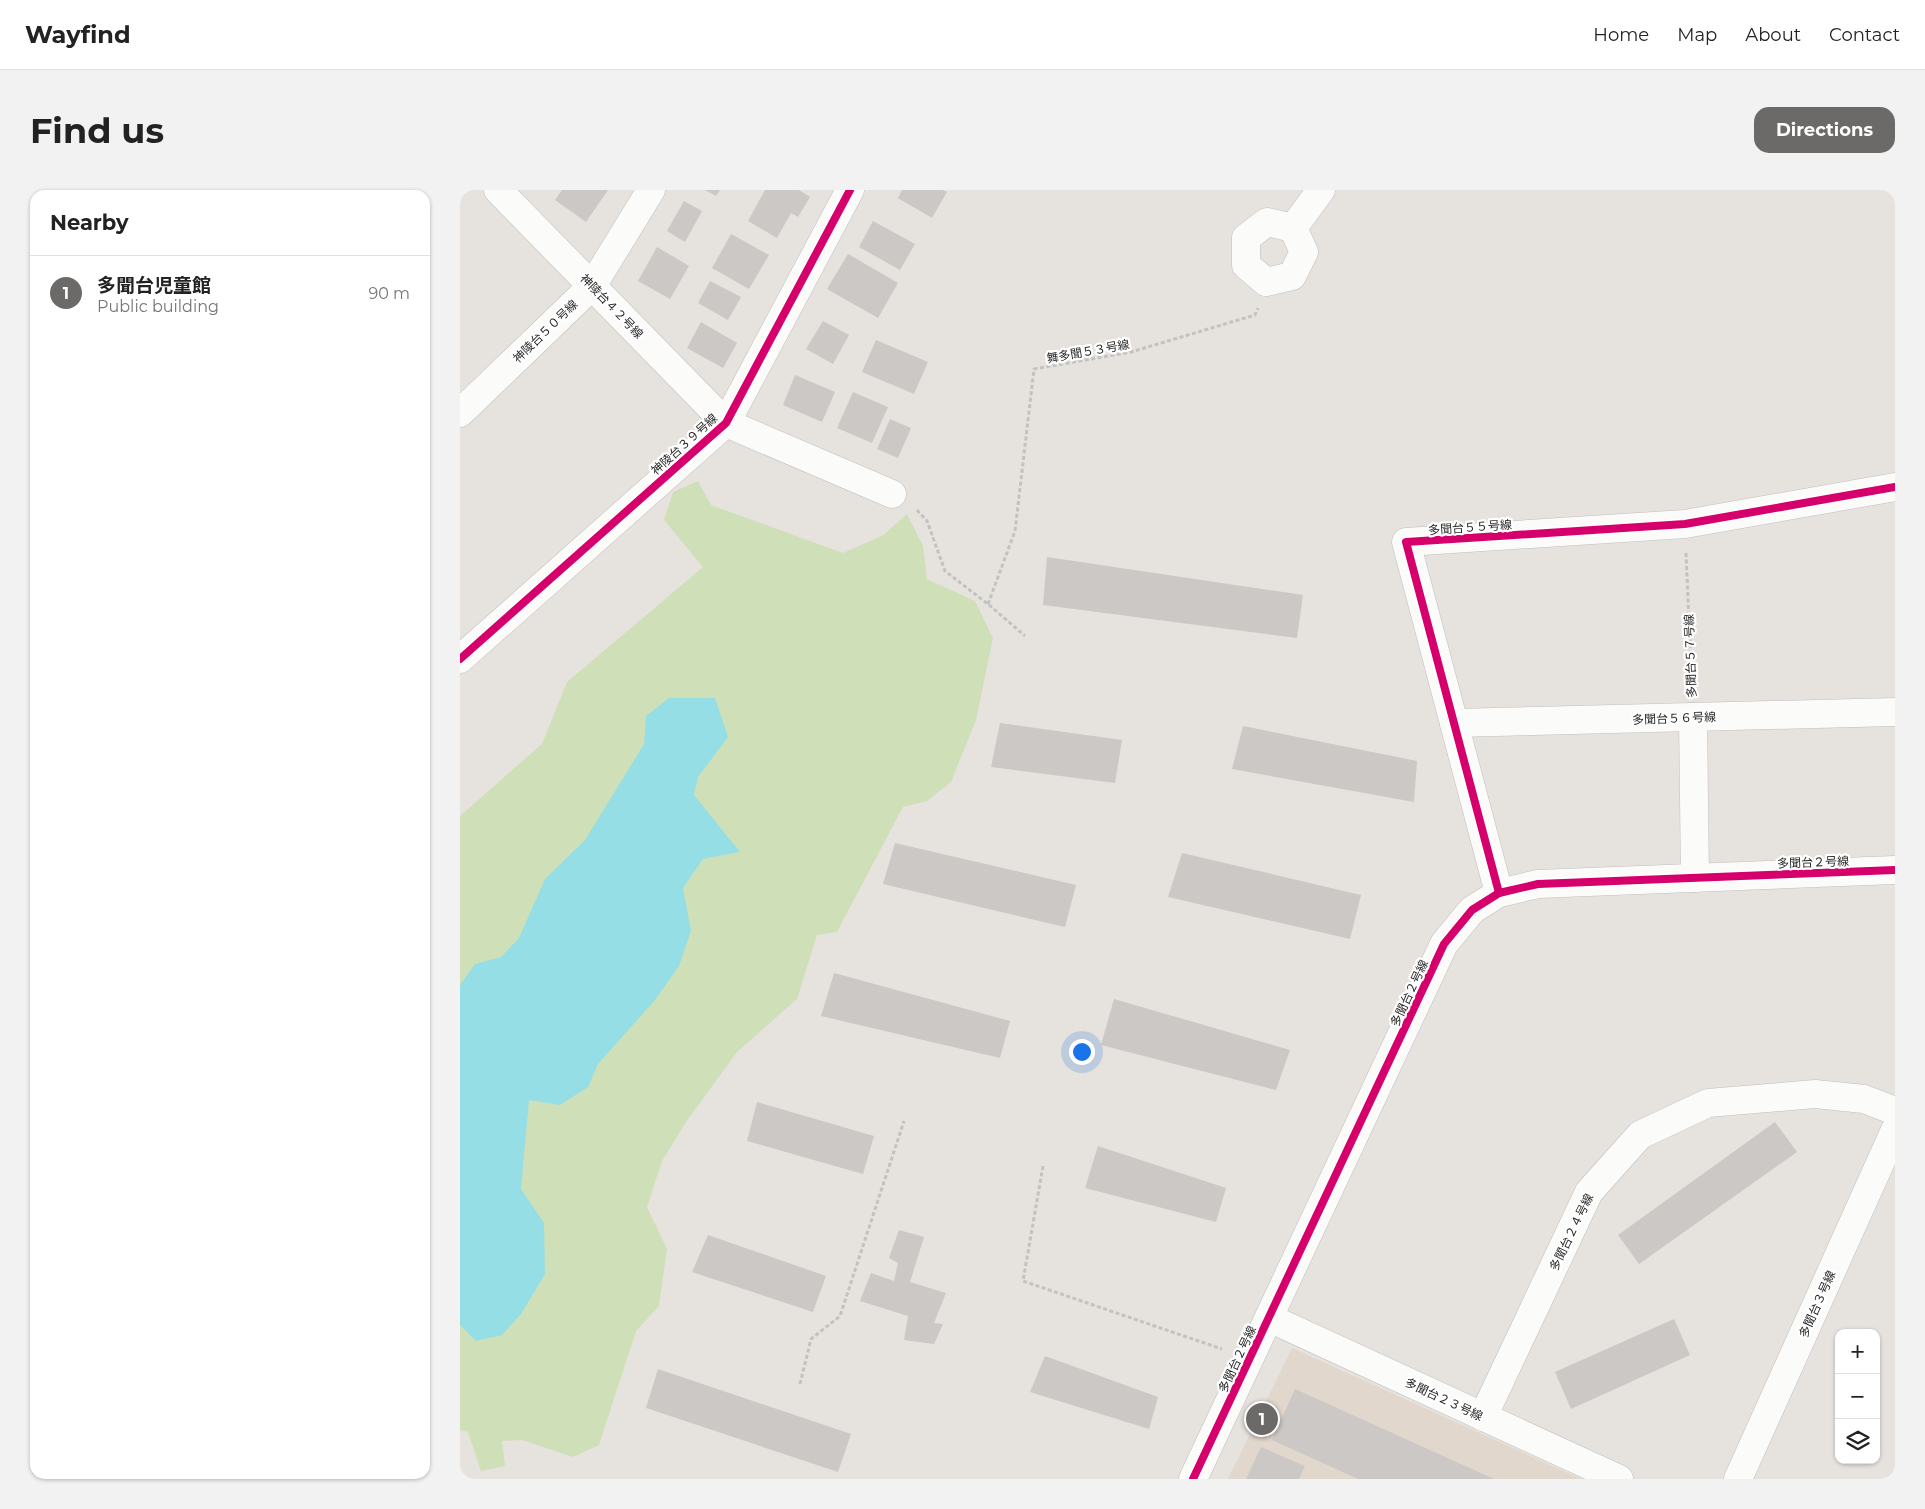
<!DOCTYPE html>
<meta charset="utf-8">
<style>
body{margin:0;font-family:Montserrat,"Noto Sans JP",sans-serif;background:#f2f2f2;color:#222}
.controls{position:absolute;right:15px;bottom:15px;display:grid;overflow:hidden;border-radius:10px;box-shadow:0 1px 4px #0004}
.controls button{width:45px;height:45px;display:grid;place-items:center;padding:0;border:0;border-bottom:1px solid #e0e0e0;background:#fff;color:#222;font:25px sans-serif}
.you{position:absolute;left:621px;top:861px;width:18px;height:18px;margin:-12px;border:4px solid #fff;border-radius:50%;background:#1a73e8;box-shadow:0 0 0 8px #1a73e833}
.badge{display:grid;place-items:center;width:32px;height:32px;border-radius:50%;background:#6b6a68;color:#fff;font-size:16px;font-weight:700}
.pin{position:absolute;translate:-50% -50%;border:2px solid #fff;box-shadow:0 1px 5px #0006}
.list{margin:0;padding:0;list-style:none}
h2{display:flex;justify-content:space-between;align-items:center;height:65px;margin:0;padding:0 20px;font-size:21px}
h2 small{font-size:16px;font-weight:400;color:#767676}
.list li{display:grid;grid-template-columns:32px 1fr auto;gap:15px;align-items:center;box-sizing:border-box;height:75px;padding:0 20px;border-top:1px solid #e0e0e0}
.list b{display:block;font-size:19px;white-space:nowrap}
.list p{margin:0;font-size:16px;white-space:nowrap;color:#767676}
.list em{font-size:16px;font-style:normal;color:#767676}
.icon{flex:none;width:28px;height:28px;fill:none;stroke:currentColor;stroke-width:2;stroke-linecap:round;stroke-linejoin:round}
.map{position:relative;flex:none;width:1435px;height:1289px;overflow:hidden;border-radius:15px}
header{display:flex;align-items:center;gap:30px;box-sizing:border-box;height:70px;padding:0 25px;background:#fff;border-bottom:1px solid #e0e0e0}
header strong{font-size:24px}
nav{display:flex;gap:28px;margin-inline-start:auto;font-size:18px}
.intro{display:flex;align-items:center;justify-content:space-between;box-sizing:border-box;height:120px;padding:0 30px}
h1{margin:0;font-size:35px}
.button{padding:12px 22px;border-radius:15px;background:#6b6a68;color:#fff;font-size:18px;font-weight:700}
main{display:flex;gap:30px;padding:0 30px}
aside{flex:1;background:#fff;border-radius:15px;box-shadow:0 1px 4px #0004}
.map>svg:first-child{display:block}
.education{fill:#e1d7cd}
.green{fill:#cfe0b9}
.water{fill:#95dee5}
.building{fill:#cbc8c6}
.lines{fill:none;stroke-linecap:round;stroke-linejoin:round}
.minor-casing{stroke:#c0bfbf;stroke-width:29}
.tertiary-casing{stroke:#c0bfbf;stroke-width:29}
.path{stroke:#c3c2c2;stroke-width:3;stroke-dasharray:4 2.5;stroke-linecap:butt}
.minor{stroke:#fbfbfa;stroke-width:28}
.tertiary{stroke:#fbfbfa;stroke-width:28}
.cycleway-casing{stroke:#fff;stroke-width:11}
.cycleway{stroke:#d6006c;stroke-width:8}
.labels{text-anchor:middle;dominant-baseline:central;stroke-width:4.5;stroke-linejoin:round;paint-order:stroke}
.street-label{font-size:12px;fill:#292929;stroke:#fff}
</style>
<header>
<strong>Wayfind</strong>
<nav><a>Home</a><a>Map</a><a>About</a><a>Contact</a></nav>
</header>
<div class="intro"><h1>Find us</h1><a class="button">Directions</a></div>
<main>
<aside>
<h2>Nearby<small></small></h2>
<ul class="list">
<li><span class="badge">1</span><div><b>多聞台児童館</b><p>Public building</p></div><em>90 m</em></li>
</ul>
</aside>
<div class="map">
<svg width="1435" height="1289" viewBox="0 0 1435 1289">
<rect width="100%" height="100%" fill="#e6e2de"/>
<!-- education -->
<polygon class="education" points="832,1158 1121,1289 768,1289"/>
<!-- green -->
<polygon class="green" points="238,291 251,315 383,363 422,346 447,324 463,356 467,389 515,411 533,448 516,530 491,592 467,611 443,617 377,742 357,745 337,809 277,862 226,932 202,971 187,1017 207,1059 199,1116 176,1141 139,1255 113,1267 62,1250 42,1251 45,1276 21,1281 8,1242 0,1240 0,626 82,554 107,492 243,377 204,330 213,302"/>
<!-- water -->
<polygon class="water" points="209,508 255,508 268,547 238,587 234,605 280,662 243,669 223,698 231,741 219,776 195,810 138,874 128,897 100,915 69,910 61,999 84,1033 85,1084 61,1124 42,1145 16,1151 0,1135 0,795 15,774 41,767 59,748 85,689 125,650 184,554 186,526"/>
<!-- building -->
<g class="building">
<polygon points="102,0 148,0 126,32 95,10"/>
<polygon points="245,0 260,0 256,6"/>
<polygon points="305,0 339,0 350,7 338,27 331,23 317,48 288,31"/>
<polygon points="442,0 483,0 487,2 472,28 438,8"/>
<polygon points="224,11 242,21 225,52 207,41"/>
<polygon points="413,31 455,54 440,80 399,57"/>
<polygon points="271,44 309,65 289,99 252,78"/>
<polygon points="197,57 229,76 210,109 178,91"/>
<polygon points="388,64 438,93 418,128 367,99"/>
<polygon points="250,91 281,107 268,130 238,113"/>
<polygon points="363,131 389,145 373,174 346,159"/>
<polygon points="241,132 277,153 263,178 227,158"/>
<polygon points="416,150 468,172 454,204 402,182"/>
<polygon points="335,185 375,202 362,232 323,215"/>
<polygon points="393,202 428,217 412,253 377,238"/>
<polygon points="430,229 451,238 438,268 417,259"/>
<polygon points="587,367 843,405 837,448 583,415"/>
<polygon points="540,533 662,550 655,593 531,577"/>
<polygon points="783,536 957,571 954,612 772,579"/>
<polygon points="435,653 616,695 605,737 423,694"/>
<polygon points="722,663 901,705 890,749 708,707"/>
<polygon points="374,783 550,831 540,868 361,826"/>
<polygon points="654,809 830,860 816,900 641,855"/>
<polygon points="297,912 414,946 403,984 287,951"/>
<polygon points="1315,932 1337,962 1179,1074 1158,1045"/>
<polygon points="638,956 766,998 756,1032 625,998"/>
<polygon points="439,1040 464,1047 450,1092 486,1103 474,1133 483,1134 474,1154 444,1150 448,1126 400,1111 411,1083 434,1091 438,1073 429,1068"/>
<polygon points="248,1045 366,1086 353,1122 232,1082"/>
<polygon points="1214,1129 1230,1165 1111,1219 1095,1182"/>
<polygon points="585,1166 698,1207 689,1239 570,1202"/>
<polygon points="198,1179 391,1244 378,1282 186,1218"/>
<polygon points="835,1199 1034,1289 898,1289 812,1250"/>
<polygon points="801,1257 845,1276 839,1289 786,1289"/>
</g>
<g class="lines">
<defs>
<g id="minor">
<polyline points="38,0 266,233 432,304"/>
<polygon points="807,32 833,38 844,62 832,86 806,92 786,75 786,48"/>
<polyline points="833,38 861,0"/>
<polyline points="0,223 132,96 191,0"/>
<polyline points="0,469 266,233 390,0"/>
<polyline points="1233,527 1235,688"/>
<polyline points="994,533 1435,522"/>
<polyline points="1039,703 946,352 1225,334 1435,297"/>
<polyline points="809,1128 1159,1289"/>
<polyline points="1023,1227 1129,1002 1180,945 1248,913 1355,904 1404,909 1435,921"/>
</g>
<g id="tertiary">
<polyline points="733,1289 984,754 1012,720 1039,703 1078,694 1435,680"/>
<polyline points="1278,1289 1435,940"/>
</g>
</defs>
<!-- minor casing -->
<use href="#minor" class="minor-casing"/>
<!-- tertiary casing -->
<use href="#tertiary" class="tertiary-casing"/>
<!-- path -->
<g class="path">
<polyline points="457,320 467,331 485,381 528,414 565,446"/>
<polyline points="1226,363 1232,499"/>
<polyline points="528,414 555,341 574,179 671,162 795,125 798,118"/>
<polyline points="583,976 563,1091 762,1159"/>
<polyline points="340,1194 351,1149 380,1126 444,931"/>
</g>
<!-- minor -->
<use href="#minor" class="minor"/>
<!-- tertiary -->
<use href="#tertiary" class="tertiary"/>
<defs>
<g id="cycleway">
<polyline points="0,469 266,233 390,0"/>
<polyline points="1039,703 946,352 1225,334 1435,297"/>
<polyline points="733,1289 984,754 1012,720 1039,703 1078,694 1435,680"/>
</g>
</defs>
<!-- cycleway casing -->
<use href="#cycleway" class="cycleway-casing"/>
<!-- cycleway -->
<use href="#cycleway" class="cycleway"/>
</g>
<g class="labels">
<!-- street labels -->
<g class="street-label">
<text transform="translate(152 116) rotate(46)">神陵台４２号線</text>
<text transform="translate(85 141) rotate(-44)">神陵台５０号線</text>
<text transform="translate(628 161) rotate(-10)">舞多聞５３号線</text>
<text transform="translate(224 254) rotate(-42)">神陵台３９号線</text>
<text transform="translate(1010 337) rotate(-4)">多聞台５５号線</text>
<text transform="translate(1230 466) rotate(-92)">多聞台５７号線</text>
<text transform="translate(1214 528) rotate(-2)">多聞台５６号線</text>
<text transform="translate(1353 672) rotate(-2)">多聞台２号線</text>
<text transform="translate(949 803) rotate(-65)">多聞台２号線</text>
<text transform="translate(1111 1042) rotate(-64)">多聞台２４号線</text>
<text transform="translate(1357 1114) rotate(-66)">多聞台３号線</text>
<text transform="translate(777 1169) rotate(-65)">多聞台２号線</text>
<text transform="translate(984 1209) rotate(25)">多聞台２３号線</text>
</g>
</g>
</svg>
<div class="controls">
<button>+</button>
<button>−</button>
<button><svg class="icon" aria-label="layers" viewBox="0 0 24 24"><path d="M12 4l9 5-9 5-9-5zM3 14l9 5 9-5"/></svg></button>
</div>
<div class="you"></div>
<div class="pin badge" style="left:802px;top:1229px">1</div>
</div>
</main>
